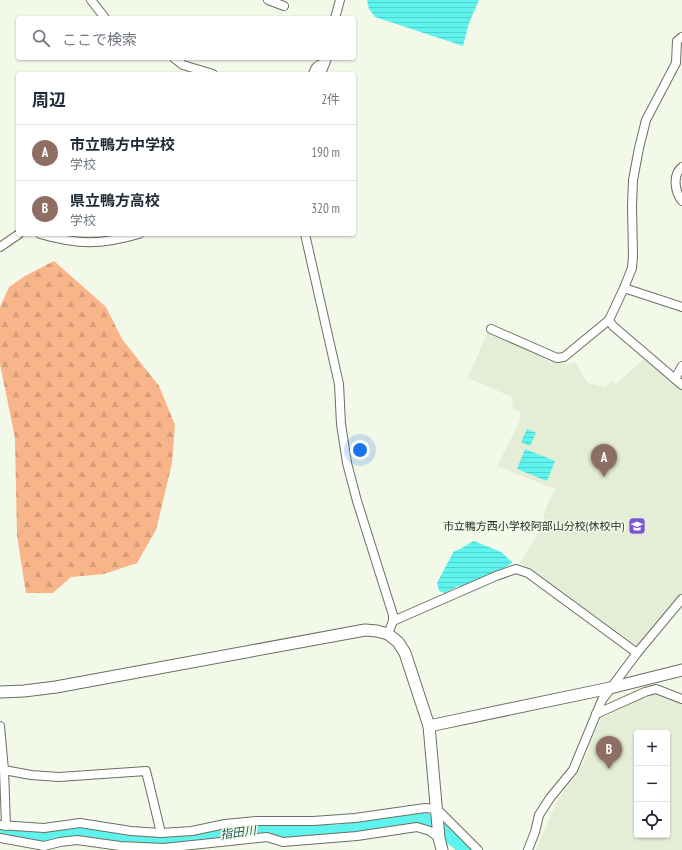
<!DOCTYPE html>
<html lang="ja">
<meta charset="utf-8">
<style>
body{margin:0;font-family:"PT Sans Narrow","Noto Sans JP",sans-serif;background:#f2f2f3;color:#1f2937}
.controls{position:absolute;right:12px;bottom:12px;display:grid;overflow:hidden;border-radius:4px;box-shadow:0 1px 3px #0004}
.controls button{width:36px;height:36px;display:grid;place-items:center;padding:0;border:0;border-bottom:1px solid #e0e1e3;background:#fff;color:#1f2937;font:20px sans-serif}
.you{position:absolute;left:360px;top:450px;width:14px;height:14px;margin:-10px;border:3px solid #fff;border-radius:50%;background:#1a73e8;box-shadow:0 0 0 6px #1a73e833}
.badge{display:grid;place-items:center;width:26px;height:26px;border-radius:50%;background:#0f766e;color:#fff;font-size:13px;font-weight:700}
.pin{position:absolute;translate:-50% -33px;filter:drop-shadow(0 1px 2px #0008)}
.pin::after{content:'';position:absolute;top:21px;width:14px;height:12px;background:inherit;clip-path:polygon(0 0,100% 0,50% 100%)}
.list{margin:0;padding:0;list-style:none}
h2{display:flex;justify-content:space-between;align-items:center;height:52px;margin:0;padding:0 16px;font-size:17px}
h2 small{font-size:13px;font-weight:400;color:#747a83}
.list li{display:grid;grid-template-columns:26px 1fr auto;gap:12px;align-items:center;box-sizing:border-box;height:56px;padding:0 16px;border-top:1px solid #e0e1e3}
.list b{display:block;font-size:15px;white-space:nowrap}
.list p{margin:0;font-size:13px;white-space:nowrap;color:#747a83}
.list em{font-size:13px;font-style:normal;color:#747a83}
.icon{flex:none;width:22px;height:22px;fill:none;stroke:currentColor;stroke-width:2;stroke-linecap:round;stroke-linejoin:round}
.map{position:relative;flex:none;width:682px;height:850px;overflow:hidden}
.search{position:absolute;background:#fff;box-shadow:0 1px 3px #0004;left:16px;top:16px;width:340px;height:44px;display:flex;align-items:center;gap:10px;box-sizing:border-box;padding:0 14px;border-radius:4px;color:#747a83;font-size:15px}
.panel{position:absolute;background:#fff;box-shadow:0 1px 3px #0004;left:16px;top:72px;width:340px;height:164px;border-radius:4px}
.map>svg:first-child{display:block}
.built{fill:#e4edd5;fill-rule:evenodd}
.forest{fill:url(#forest-firs)}
.water{fill:url(#water-rules)}
.lines{fill:none;stroke-linecap:round;stroke-linejoin:round}
.river{stroke:#5ef3ed;stroke-width:15}
.street-casing{stroke:#6b7061;stroke-width:10}
.secondary-casing{stroke:#6b7061;stroke-width:13}
.street{stroke:#fff;stroke-width:8}
.secondary{stroke:#fff;stroke-width:11}
.labels{text-anchor:middle;dominant-baseline:central;stroke-width:3;stroke-linejoin:round;paint-order:stroke}
.poi-label{font-size:11px;fill:#292b25;stroke:#f3f9e8;text-anchor:end}
.water-label{font-size:12px;font-style:italic;fill:#23605e;stroke:#f3f9e8}
</style>
<div class="map">
<svg width="682" height="850" viewBox="0 0 682 850">
<defs>
<pattern id="forest-firs" width="22" height="20" patternUnits="userSpaceOnUse"><rect width="22" height="20" fill="#f8b589"/><path d="M5 1l3.5 6h-7zM16 11l3.5 6h-7z" fill="#d59c76"/></pattern>
<pattern id="water-rules" width="6" height="5" patternUnits="userSpaceOnUse"><rect width="6" height="5" fill="#5ef3ed"/><path d="M0 2.5h6" fill="none" stroke="#52d0cb"/></pattern>
</defs>
<rect width="100%" height="100%" fill="#f3f9e8"/>
<!-- built -->
<g class="built">
<polygon points="488,331 566,365 575,362 588,383 605,387 613,381 616,384 644,359 673,383 682,388 682,594 641,642 637,644 631,643 623,638 520,562 536,537 542,523 547,505 555,489 497,466 519,423 521,413 513,409 512,397 468,378"/>
<path d="M654,691L682,702V850H536L557,801L576,776L585,761L593,736L601,719ZM637,733H667V835H637Z"/>
</g>
<!-- forest -->
<polygon class="forest" points="54,261 106,307 122,339 159,386 175,425 172,463 156,530 137,563 104,574 71,577 53,593 26,593 17,536 15,438 0,364 0,307 9,287 25,276"/>
<!-- water -->
<g class="water">
<polygon points="367,0 479,0 469,23 463,46 375,17 369,9"/>
<polygon points="527,429 536,433 530,446 521,442"/>
<polygon points="525,449 555,461 547,481 517,469"/>
<path d="M474,541L501,552L512,562L508,566L460,587L458,586L445,593L439,591L437,583L454,551C461,550 467,544 474,541Z"/>
</g>
<g class="lines">
<!-- river -->
<polyline class="river" points="0,830 44,837 80,830 153,842 197,839 261,829 339,832 420,817 457,841 466,850"/>
<defs>
<g id="street">
<polyline points="91,0 105,18"/>
<polyline points="268,0 284,6"/>
<polyline points="335,18 340,0"/>
<polyline points="682,37 677,41 676,63 646,120 639,148 633,180 632,206 633,256 632,268 624,288 609,320 613,326 682,385"/>
<polyline points="174,58 183,65 213,74"/>
<path d="M313,74C315,67 317,65 325,63"/>
<polyline points="321,74 327,58"/>
<path d="M682,167C672,175 675,192 682,201"/>
<path d="M40,234C78,245 101,245 139,234"/>
<polyline points="305,234 339,384 341,424 347,463 357,501 393,615 393,621 388,634"/>
<polyline points="0,247 19,234"/>
<polyline points="624,288 682,307"/>
<polyline points="491,329 557,358 564,357 609,320"/>
<polyline points="675,379 682,366"/>
<polyline points="393,621 496,576 516,569 528,573 637,653"/>
<polyline points="596,714 645,692 656,689 682,699"/>
<polyline points="0,726 4,770 6,826"/>
<polyline points="4,770 31,775 59,777 146,771 161,833"/>
<polyline points="0,825 44,828 80,823 131,831 161,833 192,831 225,824 257,821 313,821 355,818 425,808 437,809 478,850"/>
<polyline points="0,838 44,846 60,842 77,840 120,846 164,848 267,837 283,842 357,836 417,827 430,831 439,838"/>
<polyline points="528,850 535,832 539,815 550,798 573,770 602,700 637,653 682,599"/>
</g>
<g id="secondary">
<polyline points="0,692 24,691 56,687 365,630 377,631 388,634 398,642 405,653 429,726 439,838 442,850"/>
<polyline points="429,726 610,688 682,670"/>
</g>
</defs>
<!-- street casing -->
<use href="#street" class="street-casing"/>
<!-- secondary casing -->
<use href="#secondary" class="secondary-casing"/>
<!-- street -->
<use href="#street" class="street"/>
<!-- secondary -->
<use href="#secondary" class="secondary"/>
</g>
<!-- icons -->
<defs>
<symbol id="school-square" viewBox="-11 -11 22 22"><rect x="-9" y="-9" width="18" height="18" rx="4" fill="#7d57d0" stroke="#f3f9e8"/><path d="M0-5L7-2L0 1L-7-2ZM-4 1L0 2.5L4 1V4Q0 6-4 4Z" fill="#fff"/></symbol>
</defs>
<g fill-rule="evenodd">
<use href="#school-square" x="627" y="516" width="20" height="20"/>
</g>
<g class="labels">
<!-- poi labels -->
<g class="poi-label">
<text x="624" y="526">市立鴨方西小学校阿部山分校(休校中)</text>
</g>
<!-- water labels -->
<g class="water-label">
<text transform="translate(238 832) rotate(-7)">指田川</text>
</g>
</g>
</svg>
<div class="controls">
<button>+</button>
<button>−</button>
<button><svg class="icon" aria-label="locate" viewBox="0 0 24 24"><circle cx="12" cy="12" r="6"/><path d="M12 2v4M12 18v4M2 12h4M18 12h4"/></svg></button>
</div>
<div class="you"></div>
<div class="pin badge" style="left:604px;top:477px;background:#8d6e63">A</div>
<div class="pin badge" style="left:609px;top:769px;background:#8d6e63">B</div>
<div class="search"><svg class="icon" aria-label="search" viewBox="0 0 24 24"><circle cx="10" cy="10" r="6"/><path d="M15 15l6 6"/></svg>ここで検索</div>
<section class="panel">
<h2>周辺<small>2件</small></h2>
<ul class="list">
<li><span class="badge" style="background:#8d6e63">A</span><div><b>市立鴨方中学校</b><p>学校</p></div><em>190 m</em></li>
<li><span class="badge" style="background:#8d6e63">B</span><div><b>県立鴨方高校</b><p>学校</p></div><em>320 m</em></li>
</ul>
</section>
</div>
